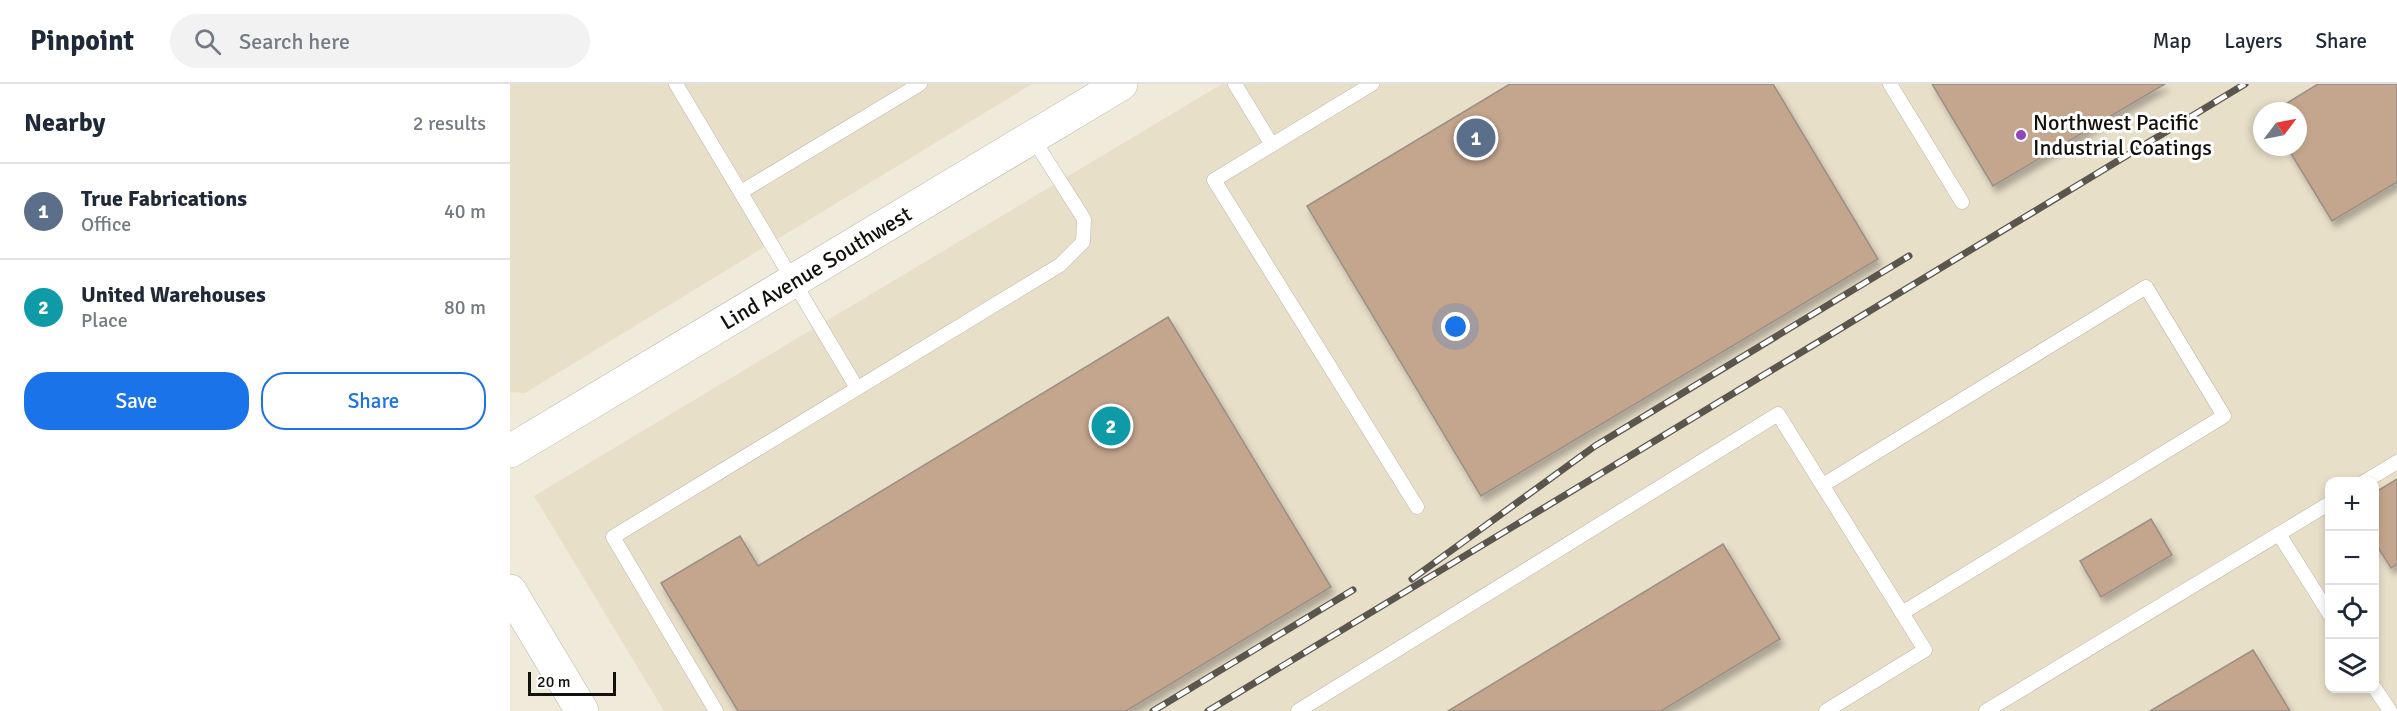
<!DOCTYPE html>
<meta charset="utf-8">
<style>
body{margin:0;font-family:Signika,sans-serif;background:#f2f2f3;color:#1f2937}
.controls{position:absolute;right:18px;bottom:18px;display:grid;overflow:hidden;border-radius:12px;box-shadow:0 3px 9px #0003}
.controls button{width:54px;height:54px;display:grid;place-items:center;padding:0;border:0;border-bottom:2px solid #e0e1e3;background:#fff;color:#1f2937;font:30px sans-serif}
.compass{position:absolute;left:1743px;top:18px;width:54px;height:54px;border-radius:50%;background:#fff;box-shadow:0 3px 9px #0003;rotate:58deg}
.scale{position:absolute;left:18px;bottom:15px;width:88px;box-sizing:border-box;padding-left:6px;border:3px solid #13110c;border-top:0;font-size:16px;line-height:21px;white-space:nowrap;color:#13110c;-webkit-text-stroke:4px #fff;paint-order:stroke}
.you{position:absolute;left:946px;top:243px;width:21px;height:21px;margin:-15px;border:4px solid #fff;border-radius:50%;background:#1a73e8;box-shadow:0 0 0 9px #1a73e833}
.badge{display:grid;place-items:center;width:39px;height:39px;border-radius:50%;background:#1a73e8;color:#fff;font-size:20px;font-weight:700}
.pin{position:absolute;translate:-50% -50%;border:3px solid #fff;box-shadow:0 2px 6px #0006}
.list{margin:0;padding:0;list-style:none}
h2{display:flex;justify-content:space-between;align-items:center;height:78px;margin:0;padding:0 24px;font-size:26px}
h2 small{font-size:20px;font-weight:400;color:#747a83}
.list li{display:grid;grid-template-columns:39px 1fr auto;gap:18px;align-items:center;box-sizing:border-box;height:96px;padding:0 24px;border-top:2px solid #e0e1e3}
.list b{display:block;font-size:22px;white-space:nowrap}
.list p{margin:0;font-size:20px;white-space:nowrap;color:#747a83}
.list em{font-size:20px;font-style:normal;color:#747a83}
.actions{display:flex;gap:12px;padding:18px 24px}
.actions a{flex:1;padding:14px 0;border:2px solid #1a73e8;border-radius:24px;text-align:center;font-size:21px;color:#1a73e8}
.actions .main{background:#1a73e8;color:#fff}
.icon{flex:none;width:33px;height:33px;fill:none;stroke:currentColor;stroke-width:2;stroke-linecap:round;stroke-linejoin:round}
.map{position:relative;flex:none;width:1887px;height:627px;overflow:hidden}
header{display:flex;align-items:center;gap:36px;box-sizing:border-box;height:84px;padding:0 30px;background:#fff;border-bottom:2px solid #e0e1e3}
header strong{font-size:28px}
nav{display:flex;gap:33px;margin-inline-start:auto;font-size:21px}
.search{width:420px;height:54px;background:#f2f2f3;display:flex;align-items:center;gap:15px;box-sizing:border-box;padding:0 21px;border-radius:33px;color:#747a83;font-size:22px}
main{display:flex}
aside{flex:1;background:#fff}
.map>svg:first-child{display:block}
.built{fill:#e8dfc9;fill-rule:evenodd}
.building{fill:#c4a68e;stroke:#9b8f85;stroke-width:1.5;filter:url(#shadow)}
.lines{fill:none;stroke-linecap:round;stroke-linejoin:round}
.lane-casing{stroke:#bab5a7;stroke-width:15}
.secondary-casing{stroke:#bab5a7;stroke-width:34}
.lane{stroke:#fff;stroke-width:14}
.secondary{stroke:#fff;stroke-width:33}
.rail-casing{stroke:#5a564e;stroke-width:7}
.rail{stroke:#fff;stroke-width:4.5;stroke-dasharray:14;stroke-linecap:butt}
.poi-dot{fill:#8f46b8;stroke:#fff;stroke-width:2}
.labels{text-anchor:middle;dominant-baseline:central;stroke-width:6;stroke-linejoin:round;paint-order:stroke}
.poi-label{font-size:22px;fill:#13110c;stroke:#fff;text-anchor:start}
.street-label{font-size:22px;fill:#13110c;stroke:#fff}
</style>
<header>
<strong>Pinpoint</strong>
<div class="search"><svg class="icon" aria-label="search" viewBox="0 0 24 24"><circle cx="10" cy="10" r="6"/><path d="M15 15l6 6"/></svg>Search here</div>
<nav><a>Map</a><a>Layers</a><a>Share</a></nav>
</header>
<main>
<aside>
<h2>Nearby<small>2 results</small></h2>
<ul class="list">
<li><span class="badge" style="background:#5c6f8a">1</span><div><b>True Fabrications</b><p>Office</p></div><em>40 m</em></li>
<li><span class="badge" style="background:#0f9aa8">2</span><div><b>United Warehouses</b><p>Place</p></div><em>80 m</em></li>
</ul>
<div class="actions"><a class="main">Save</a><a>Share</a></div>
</aside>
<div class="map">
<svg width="1887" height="627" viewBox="0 0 1887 627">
<defs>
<filter id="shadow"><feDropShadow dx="3.5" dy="6" stdDeviation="3" flood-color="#0004"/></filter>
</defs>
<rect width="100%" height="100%" fill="#f0eadb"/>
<!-- built -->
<g class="built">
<polygon points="0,0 522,0 15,309 0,308"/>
<path d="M712,0H1887V627H154L24,412ZM1752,27H1788V63H1752ZM1820,398H1864V604H1820Z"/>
</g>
<!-- building -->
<g class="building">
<polygon points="1000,0 1263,0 1368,175 971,412 797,122"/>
<polygon points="1422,0 1655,0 1483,102"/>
<polygon points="1808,0 1887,0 1887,98 1822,137 1777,63 1788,63 1788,27 1764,27"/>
<polygon points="658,233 821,503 616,627 228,627 151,499 230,452 248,482"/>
<polygon points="1887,395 1887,480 1881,484 1864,457 1864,409"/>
<polygon points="1641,435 1662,471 1591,513 1570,477"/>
<polygon points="1213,460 1270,555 1151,627 938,627"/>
<polygon points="1743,566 1780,627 1640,627"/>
</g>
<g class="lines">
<defs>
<g id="lane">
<polyline points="166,0 347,304"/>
<polyline points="725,0 762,61"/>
<polyline points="862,0 704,96 907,423"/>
<polyline points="1380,0 1452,118"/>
<polyline points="231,108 410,0"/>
<polyline points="1854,398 1887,378"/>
<polyline points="1313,401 1636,203 1714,332 1392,529"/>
<polyline points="1769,450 1820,531"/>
<polyline points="1864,603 1880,627"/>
<polyline points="206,627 103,453 550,181 573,158 574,135 522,53"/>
<polyline points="788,627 1268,330 1415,566 1316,627"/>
<polyline points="1476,627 1820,419"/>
</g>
<g id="secondary">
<polyline points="0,367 611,0"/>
<polyline points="0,507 72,627"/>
</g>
</defs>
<!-- lane casing -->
<use href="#lane" class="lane-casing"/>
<!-- secondary casing -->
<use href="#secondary" class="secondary-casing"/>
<!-- lane -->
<use href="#lane" class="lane"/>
<!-- secondary -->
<use href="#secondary" class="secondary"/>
<defs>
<g id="rail">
<polyline points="902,495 1085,362 1399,172"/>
<polyline points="643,627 843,506"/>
<polyline points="698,627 1735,0"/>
</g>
</defs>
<!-- rail casing -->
<use href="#rail" class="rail-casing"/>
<!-- rail -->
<use href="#rail" class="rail"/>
</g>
<!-- markers -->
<circle class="poi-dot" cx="1511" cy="51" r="6"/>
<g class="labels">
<!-- poi labels -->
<g class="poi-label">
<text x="1523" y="38">Northwest Pacific<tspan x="1523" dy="25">Industrial Coatings</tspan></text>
</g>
<!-- street labels -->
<g class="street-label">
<text transform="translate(306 184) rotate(-31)">Lind Avenue Southwest</text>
</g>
</g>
</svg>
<div class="controls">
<button>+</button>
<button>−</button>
<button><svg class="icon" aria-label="locate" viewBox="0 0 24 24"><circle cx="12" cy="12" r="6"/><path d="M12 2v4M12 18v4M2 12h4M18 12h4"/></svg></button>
<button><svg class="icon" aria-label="layers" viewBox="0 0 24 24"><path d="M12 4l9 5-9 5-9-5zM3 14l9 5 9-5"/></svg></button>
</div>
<svg class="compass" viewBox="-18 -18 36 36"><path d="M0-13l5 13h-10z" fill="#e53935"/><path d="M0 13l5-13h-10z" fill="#747a83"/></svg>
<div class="scale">20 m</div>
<div class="you"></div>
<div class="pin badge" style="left:966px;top:54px;background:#5c6f8a">1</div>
<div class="pin badge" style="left:601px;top:342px;background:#0f9aa8">2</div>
</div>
</main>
